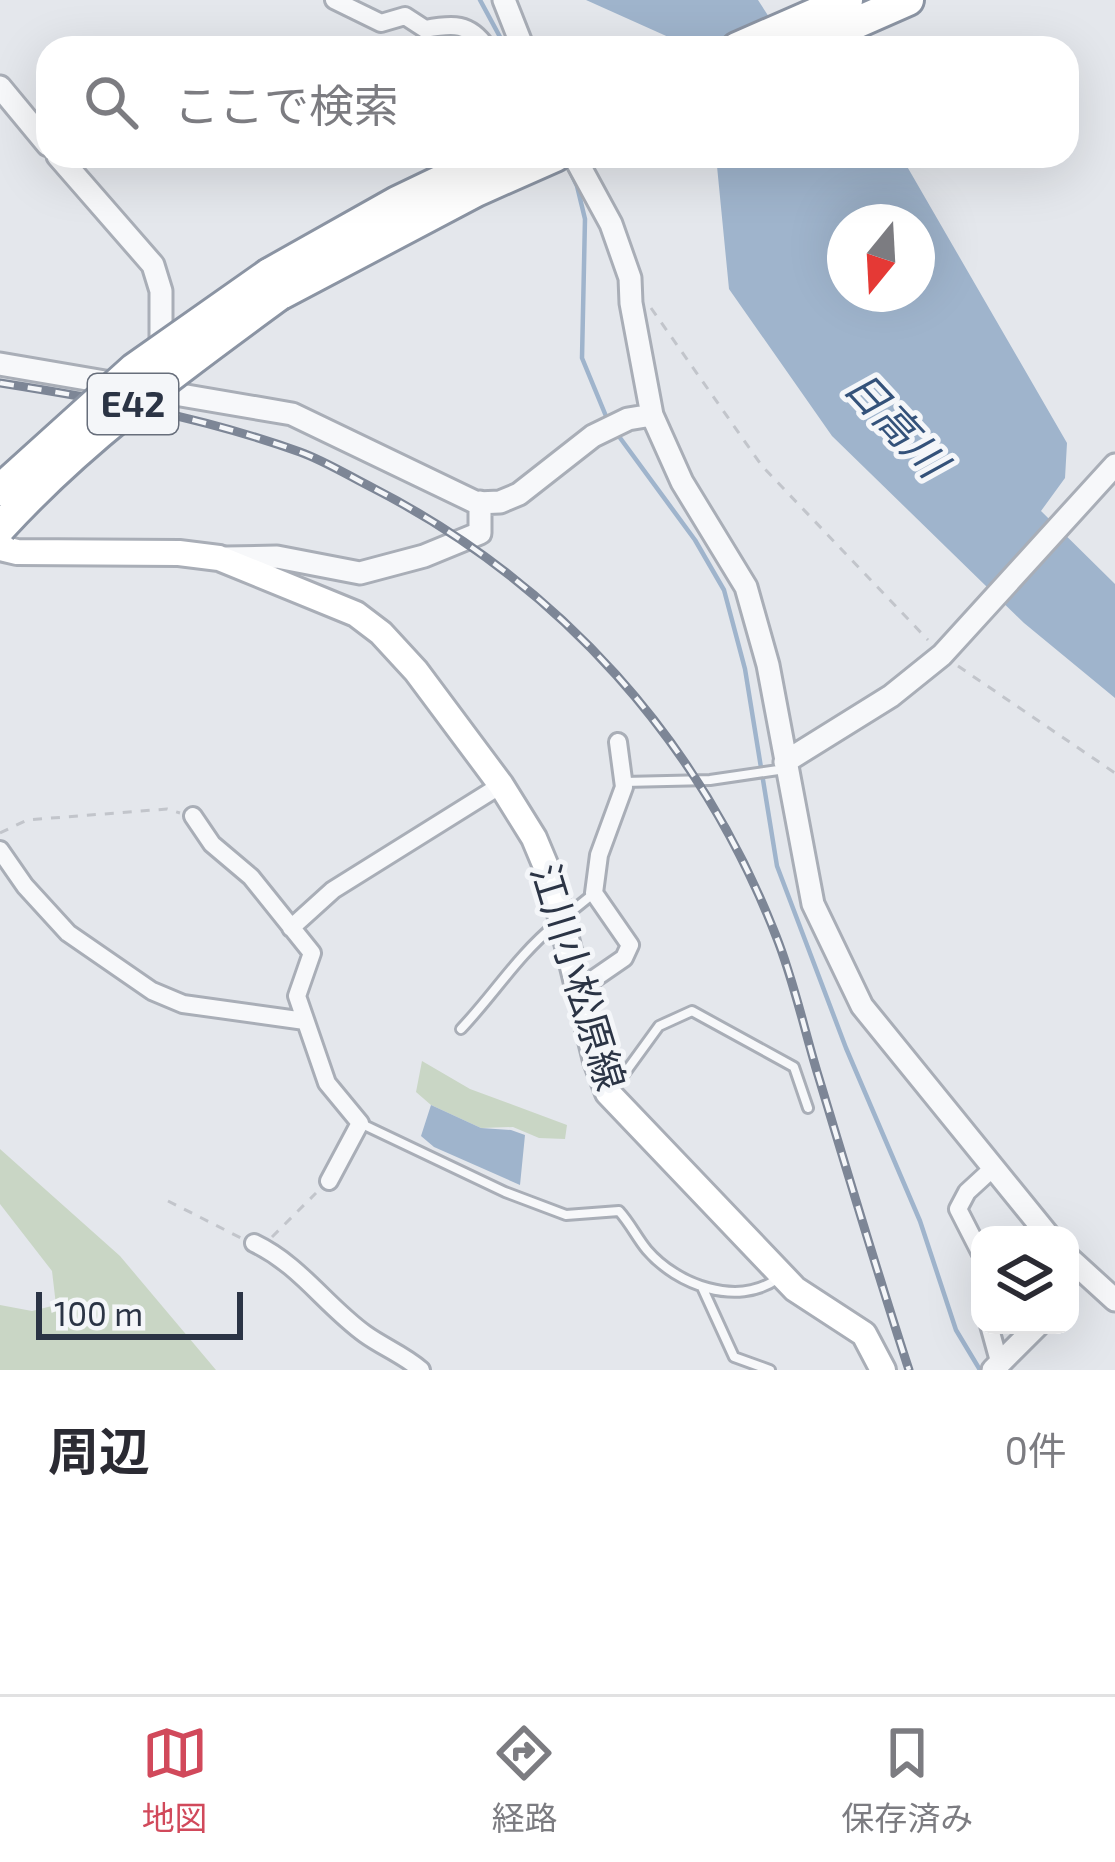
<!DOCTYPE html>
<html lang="ja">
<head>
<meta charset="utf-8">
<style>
  body { margin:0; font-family:"Exo 2","Noto Sans JP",sans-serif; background:#f2f2f3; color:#2b2b33 }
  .controls { position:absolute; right:36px; bottom:36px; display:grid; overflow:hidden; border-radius:24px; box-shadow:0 12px 48px #0002 }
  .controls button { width:108px; height:108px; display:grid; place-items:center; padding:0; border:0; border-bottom:3px solid #e1e1e2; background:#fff; color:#2b2b33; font:60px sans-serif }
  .compass { position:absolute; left:827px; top:204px; width:108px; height:108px; border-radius:50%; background:#fff; box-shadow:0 12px 48px #0002; rotate:198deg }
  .scale { position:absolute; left:36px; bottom:30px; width:207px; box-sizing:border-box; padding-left:12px; border:6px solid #2b3445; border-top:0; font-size:33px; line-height:42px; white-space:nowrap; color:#2b3445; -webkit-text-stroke:9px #f4f6f9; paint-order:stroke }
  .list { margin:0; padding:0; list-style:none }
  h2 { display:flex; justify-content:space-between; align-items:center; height:156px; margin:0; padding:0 48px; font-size:51px }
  h2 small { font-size:39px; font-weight:400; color:#7c7c81 }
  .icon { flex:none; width:66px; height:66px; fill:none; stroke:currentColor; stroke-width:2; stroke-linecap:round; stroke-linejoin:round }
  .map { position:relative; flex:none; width:1115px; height:1370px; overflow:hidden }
  .search { position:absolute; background:#fff; box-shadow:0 12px 48px #0002; left:36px; right:36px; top:36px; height:132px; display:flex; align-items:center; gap:30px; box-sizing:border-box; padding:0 42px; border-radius:36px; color:#7c7c81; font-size:45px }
  .sheet { height:324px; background:#fff }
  nav { display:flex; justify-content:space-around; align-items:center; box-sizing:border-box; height:168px; border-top:3px solid #e1e1e2; background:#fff; font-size:33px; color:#7c7c81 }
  nav a { display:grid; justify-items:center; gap:6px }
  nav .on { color:#d1495b }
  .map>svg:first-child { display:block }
  .green { fill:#c9d6c5 }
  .water { fill:#9fb4cc; fill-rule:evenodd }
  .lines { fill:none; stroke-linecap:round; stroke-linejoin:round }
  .stream { stroke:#9fb4cc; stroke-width:4.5 }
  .service-casing { stroke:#a9aeb7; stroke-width:14 }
  .minor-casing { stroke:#a9aeb7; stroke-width:22 }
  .tertiary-casing { stroke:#a9aeb7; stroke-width:27 }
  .secondary-casing { stroke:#a9aeb7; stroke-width:30 }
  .motorway-casing { stroke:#8b94a3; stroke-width:36 }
  .path { stroke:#c2c5cb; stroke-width:3; stroke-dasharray:9 9; stroke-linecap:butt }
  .service { stroke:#f7f8fa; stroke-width:8 }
  .minor { stroke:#f7f8fa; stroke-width:16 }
  .tertiary { stroke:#f7f8fa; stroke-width:21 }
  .secondary { stroke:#fff; stroke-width:24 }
  .motorway { stroke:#fff; stroke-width:30 }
  .rail-casing { stroke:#7d8696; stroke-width:9 }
  .rail { stroke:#f4f6f9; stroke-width:4.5; stroke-dasharray:14; stroke-linecap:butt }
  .motorway-bridge-casing { stroke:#8b94a3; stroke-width:36; stroke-linecap:butt }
  .motorway-bridge { stroke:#fff; stroke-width:30 }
  .labels { text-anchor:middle; stroke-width:10; stroke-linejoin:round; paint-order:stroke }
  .shield { fill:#f4f6f9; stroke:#676e7b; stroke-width:3 }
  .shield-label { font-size:36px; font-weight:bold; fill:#2b3445 }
  .street-label { font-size:39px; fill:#2b3445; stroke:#f4f6f9 }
  .water-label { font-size:42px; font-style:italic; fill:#34527a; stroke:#f4f6f9 }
</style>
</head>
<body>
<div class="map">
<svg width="1115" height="1370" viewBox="0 0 1115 1370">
  <rect width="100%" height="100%" fill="#e4e7ec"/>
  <path class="green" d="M422,1061L470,1089L567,1125L565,1139L539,1138L513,1127L481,1128L431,1105L416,1092Z
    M0,1149L120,1256L216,1370H0V1305L32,1311L56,1305L52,1271L0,1204Z"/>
  <path class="water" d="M586,0H758L789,48H693Z
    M716,156H901L1067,443L1065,478L1041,511L1115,584V698L1024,623L832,436L729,289ZM845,222H917V294H845Z
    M431,1105L481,1128L511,1130L525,1135L520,1185L434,1147L421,1136Z"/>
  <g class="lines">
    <path class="stream" d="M480,0L506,48
      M567,165L577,186L585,219L582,358L608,421
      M615,431L695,540L724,590L745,669L777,866L846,1048L920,1221L956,1330L980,1370"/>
    <g class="service-casing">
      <path id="service" d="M624,782L710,780L785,769
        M567,915L593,894
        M461,1029C495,993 517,956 556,924
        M614,1088L659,1026L692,1011L794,1067L808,1108
        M362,1124L505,1192L566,1215L619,1211C630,1223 637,1238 647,1250C677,1285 737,1307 777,1279
        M702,1287L734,1357L770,1370"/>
    </g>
    <g class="minor-casing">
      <path id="minor" d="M334,0L381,23L405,16L425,29C452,24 470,22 487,48
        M193,816L212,844L251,877L312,953L297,996L327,1083L360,1123L329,1181
        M0,850L25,886L68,933L152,991L183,1004L305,1021
        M291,928L333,890L501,785
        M579,989L624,958L630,945L594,893L599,855L624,787L618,742
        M254,1243C300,1265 325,1305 365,1334C383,1347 404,1355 421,1370
        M980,1252L958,1209L967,1192L992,1169
        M989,1325L1000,1365"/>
    </g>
    <g class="tertiary-casing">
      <path id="tertiary" d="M504,0L523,48
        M0,87L48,145
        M58,156L153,265L161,291V355
        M574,156L611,224L630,278L631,303L652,415L682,482L746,587L768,665L813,904L862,1006L1048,1235
        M0,364L292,414L477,503L500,502L519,494L593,436L628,419L652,415
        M226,558L277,557L360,573L424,556L480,533V502
        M785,762L891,696L942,655L1115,465
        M1070,1259L1115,1300
        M993,1370L1038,1325"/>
    </g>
    <g class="secondary-casing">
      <path id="secondary" d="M0,548L17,552L179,553L219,558L356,614L381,633L416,671L501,785L534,838L552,881L596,1061L608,1093L795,1289L864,1334L883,1370"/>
    </g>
    <g class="motorway-casing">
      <path id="motorway" d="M737,48L847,0
        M799,48L908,0
        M269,274L397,202L493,156
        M279,295L476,191L555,156"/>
    </g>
    <path class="path" d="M651,308L762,466L928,640
      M958,666L1115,773
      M0,833L27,820L167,809L180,813
      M168,1201L241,1238
      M272,1237L316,1193"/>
    <use href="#service" class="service"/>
    <use href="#minor" class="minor"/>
    <use href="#tertiary" class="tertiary"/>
    <use href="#secondary" class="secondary"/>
    <use href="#motorway" class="motorway"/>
    <g class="rail-casing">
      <path id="rail" d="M0,383C102,399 203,417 300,452C325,461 349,476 373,488C560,584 700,741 776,936C794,981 804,1029 818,1075C848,1174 877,1272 909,1370"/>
    </g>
    <use href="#rail" class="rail"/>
    <g class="motorway-bridge-casing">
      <path id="motorway-bridge" d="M0,490L134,369L269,274
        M0,528C82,438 181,367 279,295"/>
    </g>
    <use href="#motorway-bridge" class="motorway-bridge"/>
  </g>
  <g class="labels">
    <rect class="shield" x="88" y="374" width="90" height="60" rx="9"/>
    <g class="shield-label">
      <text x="133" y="417">E42</text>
    </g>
    <g class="street-label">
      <text transform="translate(578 977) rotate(73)" y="14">江川小松原線</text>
    </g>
    <g class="water-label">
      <text transform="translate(896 424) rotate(47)" y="15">日高川</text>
    </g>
  </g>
</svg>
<div class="controls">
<button><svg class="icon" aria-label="layers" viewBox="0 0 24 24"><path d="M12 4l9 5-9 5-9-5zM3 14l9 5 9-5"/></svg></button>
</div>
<svg class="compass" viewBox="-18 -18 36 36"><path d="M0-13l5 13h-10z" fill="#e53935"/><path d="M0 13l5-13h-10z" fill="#7c7c81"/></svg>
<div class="scale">100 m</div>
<div class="search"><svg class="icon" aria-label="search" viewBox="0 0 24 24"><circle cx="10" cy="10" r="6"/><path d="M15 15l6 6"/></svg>ここで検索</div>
</div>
<section class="sheet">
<h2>周辺<small>0件</small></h2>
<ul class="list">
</ul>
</section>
<nav>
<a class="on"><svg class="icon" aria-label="map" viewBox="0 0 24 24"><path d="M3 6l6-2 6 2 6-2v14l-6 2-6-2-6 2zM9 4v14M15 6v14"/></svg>地図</a>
<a><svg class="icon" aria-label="directions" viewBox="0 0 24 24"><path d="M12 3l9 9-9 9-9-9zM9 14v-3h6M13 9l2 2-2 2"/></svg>経路</a>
<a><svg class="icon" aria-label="saved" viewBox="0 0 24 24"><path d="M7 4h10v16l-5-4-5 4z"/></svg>保存済み</a>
</nav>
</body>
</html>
